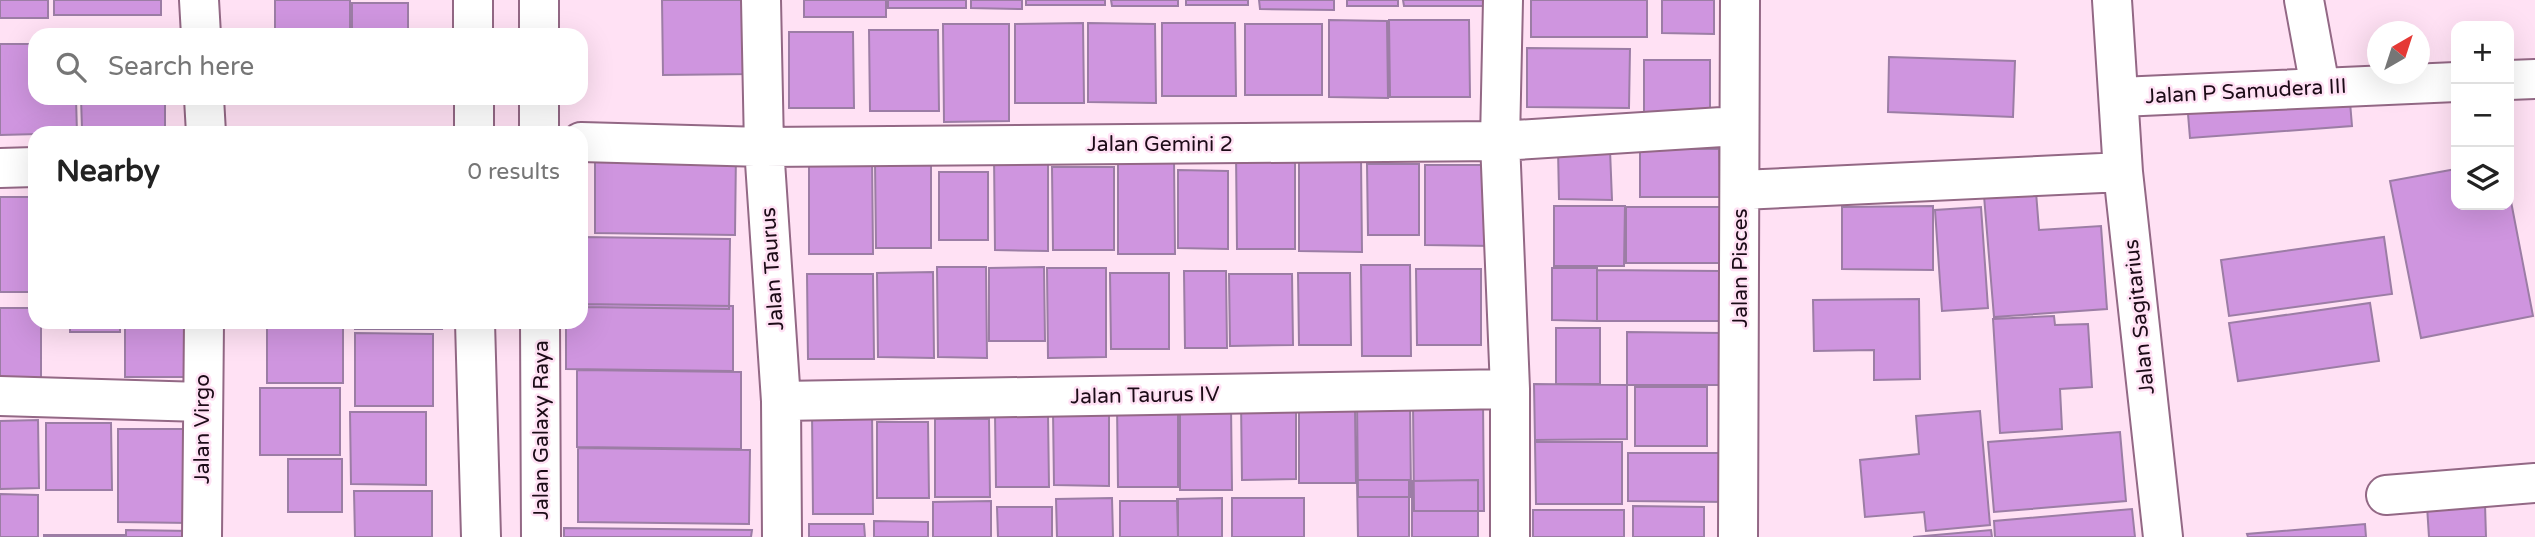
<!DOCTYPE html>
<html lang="en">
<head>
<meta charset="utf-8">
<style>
  body { margin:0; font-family:"Varela Round",sans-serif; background:#f2f2f2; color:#222 }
  .controls { position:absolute; right:21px; top:21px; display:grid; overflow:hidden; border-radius:14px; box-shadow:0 7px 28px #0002 }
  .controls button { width:63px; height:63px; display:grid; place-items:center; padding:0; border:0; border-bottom:2px solid #e0e0e0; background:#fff; color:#222; font:35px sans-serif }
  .compass { position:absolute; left:2367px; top:21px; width:63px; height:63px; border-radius:50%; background:#fff; box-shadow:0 7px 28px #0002; rotate:39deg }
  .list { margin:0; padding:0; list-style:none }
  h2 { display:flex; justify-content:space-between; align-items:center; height:91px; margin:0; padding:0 28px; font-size:30px }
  h2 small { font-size:23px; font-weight:400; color:#767676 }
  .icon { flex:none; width:38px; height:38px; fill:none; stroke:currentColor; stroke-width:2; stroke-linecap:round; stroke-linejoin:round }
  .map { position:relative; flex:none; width:2535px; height:537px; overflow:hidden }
  .search { position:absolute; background:#fff; box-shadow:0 7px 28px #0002; left:28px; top:28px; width:560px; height:77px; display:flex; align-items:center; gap:18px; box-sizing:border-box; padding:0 24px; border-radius:21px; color:#767676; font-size:26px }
  .panel { position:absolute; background:#fff; box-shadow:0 7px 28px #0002; left:28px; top:126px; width:560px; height:203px; border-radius:21px }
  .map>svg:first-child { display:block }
  .building { fill:#cf95df; stroke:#9c7da5; stroke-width:2 }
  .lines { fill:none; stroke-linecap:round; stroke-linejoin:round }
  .minor-casing { stroke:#936885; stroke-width:42 }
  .minor { stroke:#fff; stroke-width:38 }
  .labels { text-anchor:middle; stroke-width:5; stroke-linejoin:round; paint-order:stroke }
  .street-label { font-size:21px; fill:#1c0b17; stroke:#ffe1f4 }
</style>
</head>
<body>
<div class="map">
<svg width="2535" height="537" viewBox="0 0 2535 537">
  <rect width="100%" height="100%" fill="#ffe1f4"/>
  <path class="building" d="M0,0H48V18H0Z
    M54,0H161V15H54Z
    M275,0H350V35H275Z
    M662,0H751L752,74L663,75Z
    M804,0H886V17H804Z
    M888,0H966V8H888Z
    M971,0H1022V9L971,8Z
    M1026,0H1105V5H1026Z
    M1111,0H1178V6H1112Z
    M1186,0H1248V5H1186Z
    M1259,0H1334V10L1260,9Z
    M1347,0H1398V6H1347Z
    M1403,0H1487V6H1404Z
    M1531,0H1647V37H1531Z
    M1662,0H1714V34L1662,33Z
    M352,3H408V35H352Z
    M1329,20L1387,21L1388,98L1329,97Z
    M1389,20H1469L1470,97H1390Z
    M1083,23L1084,103H1015V24Z
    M1088,23L1155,24L1156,103L1088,102Z
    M1162,23H1235L1236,96H1162Z
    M943,24H1009V121L944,122Z
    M1245,24H1322V95H1245Z
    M869,30H938L939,111H870Z
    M789,32H853L854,108H789Z
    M0,44H35V98H76L77,133L0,135Z
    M1527,48L1630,49L1629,108L1527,107Z
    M1889,57L2015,61L2013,117L1888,112Z
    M1644,60H1710V118H1644Z
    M2349,90L2352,126L2190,138L2187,102Z
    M81,98H165V129H82Z
    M595,149L736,151L735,235L595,233Z
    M1558,149L1610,150L1612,200L1559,199Z
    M1640,149H1719L1720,197H1640Z
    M1236,153L1295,154V249H1237Z
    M809,155H872L873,254H809Z
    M994,155H1048V251L995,250Z
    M1361,158L1362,252L1299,251V159Z
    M1118,160H1174L1175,254H1118Z
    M875,161H931V248H876Z
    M1367,164H1419V235H1368Z
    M1425,165H1492L1493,246L1425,245Z
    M1052,167H1114V250H1053Z
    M2456,169V205H2509V191L2533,316L2421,338L2390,181Z
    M1178,170L1228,171V249L1178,248Z
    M939,172H988V240H939Z
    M2036,192L2039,230L2101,226L2107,309L1994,317L1984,196Z
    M0,197H35V292H0Z
    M1554,206H1625L1624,266H1554Z
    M1933,206V270L1842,269V207Z
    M1626,207H1722V263H1626Z
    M1981,207L1988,308L1942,311L1935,210Z
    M581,237L730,239L729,309L581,307Z
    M2384,237L2392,294L2229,316L2221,260Z
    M1361,265H1410L1411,356H1362Z
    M937,267H986L987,358L938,357Z
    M1044,267L1045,341H989V268Z
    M1047,268H1106V357L1048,358Z
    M1552,268H1597V321L1552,320Z
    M1416,269H1481V345H1417Z
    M1597,270L1719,271V321H1597Z
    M1184,271H1226L1227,348H1185Z
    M933,272L934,358L878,357L877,273Z
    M1110,273H1169V349H1111Z
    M1298,273H1350L1351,345H1299Z
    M807,274H873L874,359H808Z
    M1229,274H1292L1293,345L1230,346Z
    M1919,299L1920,379L1874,380V350L1814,351L1813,300Z
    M2370,303L2379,361L2238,381L2229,323Z
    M581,304L733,306V371L566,369V322H581Z
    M0,308H35V322H41V390H0Z
    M2054,316L2055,325L2088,324L2092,387L2060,389L2062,429L2000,433L1993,319Z
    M70,322H120V332H70Z
    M125,322H197V377H125Z
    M267,322H343V383H267Z
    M355,322H442V329H355Z
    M1556,328H1600V384H1556Z
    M1627,332L1722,333V385H1627Z
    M355,333L433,334V406H355Z
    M577,370L741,372V449L577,447Z
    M1534,384L1627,385V439L1535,440Z
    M1635,387H1707V446H1635Z
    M260,388H340V455H260Z
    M1357,399H1410L1411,497H1358Z
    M1241,401H1296V479L1242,480Z
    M1483,402L1484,511H1414L1413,403Z
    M1180,404L1231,405L1232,490H1180Z
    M1117,405L1178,406V487H1118Z
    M1299,410H1355L1356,483H1299Z
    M812,411H872L873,514H813Z
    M1053,411H1109V486L1054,485Z
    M1980,411L1990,525L1926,531L1924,512L1865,517L1860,460L1919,454L1916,416Z
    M350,412H426V485L351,484Z
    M995,414H1048L1049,487H996Z
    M935,419H989L990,497H935Z
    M38,420L39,488L0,489V421Z
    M877,422H928L929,498H877Z
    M46,423H111L112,490H46Z
    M118,429H190V523L118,522Z
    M2120,432L2126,501L1994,512L1988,442Z
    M1535,442H1622V504H1536Z
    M578,448L750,450L749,524L578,522Z
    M1628,453H1728V502L1628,501Z
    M288,459H342V512H288Z
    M1357,480H1409V537H1358Z
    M1478,480V537H1412V481Z
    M354,491H432V537H355Z
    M0,494L38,495V537H0Z
    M1112,498L1113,537H1057L1056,499Z
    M1222,498V537H1178L1177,499Z
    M1232,498H1304V537H1232Z
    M991,501V537H933V502Z
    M1120,501H1178V537H1120Z
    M2485,504L2486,537H2429L2427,506Z
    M1633,506L1704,507V537H1633Z
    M997,507H1052V537H998Z
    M2132,509L2135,537H1995L1994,521Z
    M1533,510H1624V537H1533Z
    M874,521L928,522V537H874Z
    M809,524H864L865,537H809Z
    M2365,524L2366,537H2248L2247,534Z
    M564,528L752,530L751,537H564Z
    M126,530L192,531V537H126Z
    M1991,530L1992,537H1913Z
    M44,535H125V537H44Z"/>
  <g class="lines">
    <g class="minor-casing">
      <path id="minor" d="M199,0L201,35
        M473,0V35
        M539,0V35
        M761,0L764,147L781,401L782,537
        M1503,0L1500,141L1510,389V537
        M2112,0L2123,172L2163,537
        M2304,0L2320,87
        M2509,80L2535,79
        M2120,97L2456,82
        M204,98L206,133
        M474,98V133
        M539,98V133
        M581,142L764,147L1500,141L1738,126
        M0,168L35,167
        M1741,190L2123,172
        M475,322L481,537
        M540,322L541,537
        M0,396L202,402
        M781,401L1510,389
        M2386,495L2535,483
        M202,537L204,322
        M1738,537L1740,0"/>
    </g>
    <use href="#minor" class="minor"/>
  </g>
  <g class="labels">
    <g class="street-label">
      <text transform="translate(2246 91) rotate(-3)" y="7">Jalan P Samudera III</text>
      <text x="1160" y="151">Jalan Gemini 2</text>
      <text transform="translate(1740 268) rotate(-90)" y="7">Jalan Pisces</text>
      <text transform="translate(772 269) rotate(-94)" y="7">Jalan Taurus</text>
      <text transform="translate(2139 317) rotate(-96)" y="7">Jalan Sagitarius</text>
      <text transform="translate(1145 395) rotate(-1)" y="7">Jalan Taurus IV</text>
      <text transform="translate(202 429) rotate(-90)" y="7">Jalan Virgo</text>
      <text transform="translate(541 430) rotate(-90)" y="7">Jalan Galaxy Raya</text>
    </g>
  </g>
</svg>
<div class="controls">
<button>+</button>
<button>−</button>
<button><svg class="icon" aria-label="layers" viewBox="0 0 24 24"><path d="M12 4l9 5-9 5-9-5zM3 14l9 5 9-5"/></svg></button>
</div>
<svg class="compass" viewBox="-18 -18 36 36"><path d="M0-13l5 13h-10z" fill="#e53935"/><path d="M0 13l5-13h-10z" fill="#767676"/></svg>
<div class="search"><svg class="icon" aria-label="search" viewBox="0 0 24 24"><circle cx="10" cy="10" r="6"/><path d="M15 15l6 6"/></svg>Search here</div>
<section class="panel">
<h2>Nearby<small>0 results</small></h2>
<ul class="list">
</ul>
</section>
</div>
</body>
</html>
